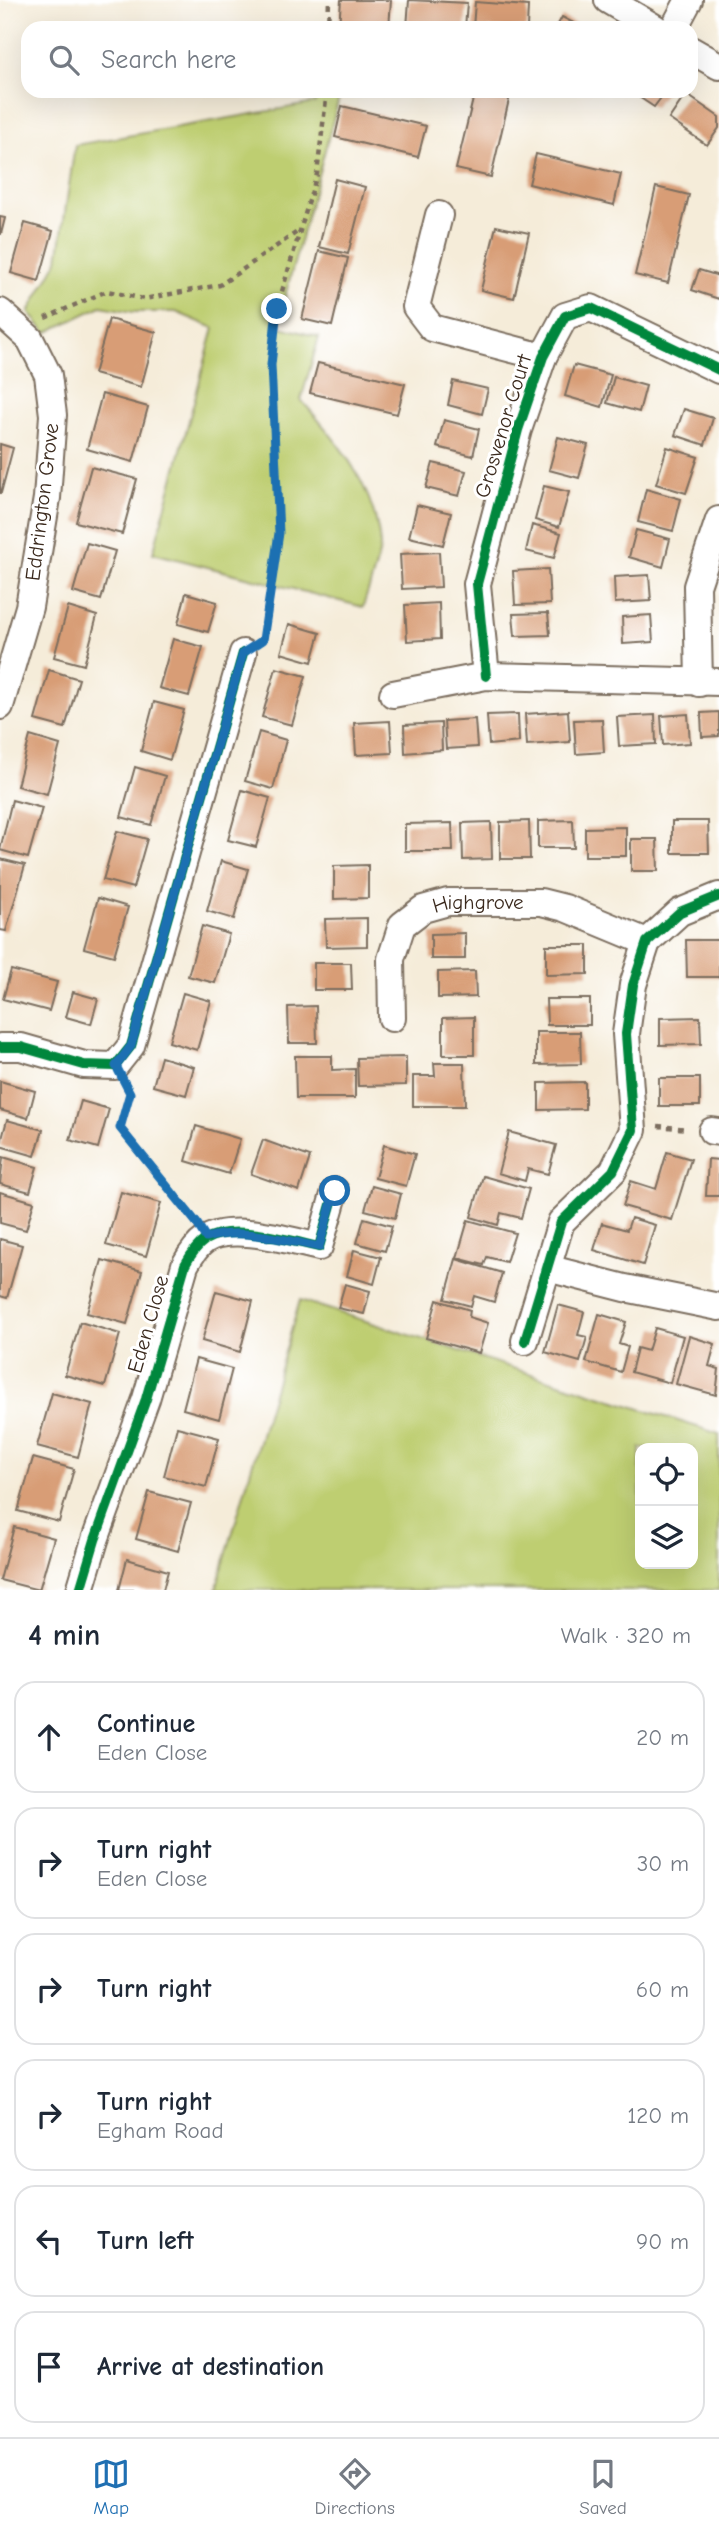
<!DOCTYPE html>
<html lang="en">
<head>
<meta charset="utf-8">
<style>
  body { margin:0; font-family:"Comic Neue",sans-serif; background:#f6f6f7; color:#1f2937 }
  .controls { position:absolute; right:21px; bottom:21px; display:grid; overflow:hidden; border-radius:14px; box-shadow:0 7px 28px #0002 }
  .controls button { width:63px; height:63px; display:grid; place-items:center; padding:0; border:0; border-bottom:2px solid #e0e1e3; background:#fff; color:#1f2937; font:35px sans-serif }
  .stop { position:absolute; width:21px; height:21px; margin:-16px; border:5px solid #1f6fb2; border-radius:50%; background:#fff }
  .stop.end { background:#1f6fb2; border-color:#fff; box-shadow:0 2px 7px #0008 }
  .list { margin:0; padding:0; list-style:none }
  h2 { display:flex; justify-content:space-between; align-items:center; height:91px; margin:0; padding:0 28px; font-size:30px }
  h2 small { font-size:23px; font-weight:400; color:#747a83 }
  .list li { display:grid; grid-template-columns:46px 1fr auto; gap:21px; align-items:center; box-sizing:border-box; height:112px; margin:0 14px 14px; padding:0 14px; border:2px solid #e0e1e3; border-radius:21px }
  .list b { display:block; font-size:26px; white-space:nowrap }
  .list p { margin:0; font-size:23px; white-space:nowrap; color:#747a83 }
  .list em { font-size:23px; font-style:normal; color:#747a83 }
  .icon { flex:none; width:38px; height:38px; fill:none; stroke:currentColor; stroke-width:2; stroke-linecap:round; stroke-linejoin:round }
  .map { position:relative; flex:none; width:719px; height:1590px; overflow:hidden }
  .search { position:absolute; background:#fff; box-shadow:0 7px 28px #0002; left:21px; right:21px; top:21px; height:77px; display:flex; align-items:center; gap:18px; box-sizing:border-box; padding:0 24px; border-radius:21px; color:#747a83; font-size:26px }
  .sheet { height:847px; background:#fff }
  nav { display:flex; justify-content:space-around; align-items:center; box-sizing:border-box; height:98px; border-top:2px solid #e0e1e3; background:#fff; font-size:19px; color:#747a83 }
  nav a { display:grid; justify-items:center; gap:4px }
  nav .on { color:#1f6fb2 }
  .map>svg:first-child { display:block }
  .green { fill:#bece71; stroke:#7c7c48; stroke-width:2; fill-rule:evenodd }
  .building { fill:#d89d76 }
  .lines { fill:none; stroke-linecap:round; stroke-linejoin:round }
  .minor-casing { stroke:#7c6e5f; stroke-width:30 }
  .path { stroke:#7c6e5f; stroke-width:4.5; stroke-dasharray:5 5; stroke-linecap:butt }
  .minor { stroke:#fff; stroke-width:26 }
  .cycleway-casing { stroke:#fff; stroke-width:15 }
  .cycleway { stroke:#00873e; stroke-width:10 }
  .route { stroke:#1f6fb2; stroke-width:9 }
  .labels { text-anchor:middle; stroke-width:6; stroke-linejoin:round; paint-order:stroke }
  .street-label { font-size:21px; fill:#3b2a1e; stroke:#fff }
</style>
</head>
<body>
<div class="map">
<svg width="719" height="1590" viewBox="0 0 719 1590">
  <rect width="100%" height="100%" fill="#fff"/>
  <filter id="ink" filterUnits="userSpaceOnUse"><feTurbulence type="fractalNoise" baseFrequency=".0143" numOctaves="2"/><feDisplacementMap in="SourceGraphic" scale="14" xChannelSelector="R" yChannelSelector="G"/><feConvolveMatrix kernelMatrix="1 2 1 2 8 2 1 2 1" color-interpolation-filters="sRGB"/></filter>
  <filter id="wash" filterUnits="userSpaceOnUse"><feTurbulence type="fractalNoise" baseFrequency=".00686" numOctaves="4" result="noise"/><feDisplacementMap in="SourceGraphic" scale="28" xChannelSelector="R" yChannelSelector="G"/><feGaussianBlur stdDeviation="1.57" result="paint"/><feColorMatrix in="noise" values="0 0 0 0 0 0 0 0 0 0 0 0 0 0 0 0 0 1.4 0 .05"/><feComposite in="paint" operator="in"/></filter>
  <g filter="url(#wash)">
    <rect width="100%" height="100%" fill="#f5ecd9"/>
    <path class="green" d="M316,91H341L277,326L319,337L301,400C338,441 375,487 380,544C381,557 367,592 363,607L153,553L214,328L176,312H134L101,306L46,333L29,312L58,260L75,145L315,103Z
      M300,1300L719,1434V1590H216ZM640,1448H693V1564H640Z"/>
    <g id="blocks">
      <path class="building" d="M341,0H391L389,28L339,27Z
        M409,0L467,3L465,28H407Z
        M475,2L528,6L527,28H473Z
        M562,17L583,28H556Z
        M475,91H511L491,177L456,169Z
        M630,91H666L654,107Z
        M686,94L719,117V128L707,145L669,119Z
        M342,106L426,126L418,157L335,137Z
        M536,154L621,174L614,205L529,184Z
        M335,179L365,187L348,254L319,247Z
        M656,187L689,195L668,283L635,275Z
        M0,217L5,218L1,234H0Z
        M25,223L53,231L39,281L11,273Z
        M496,226L529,233L514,298L481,290Z
        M319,251L348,258L332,326L302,319Z
        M699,270L719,276V299L692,290Z
        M109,319L156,332L141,387L94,374Z
        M318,363L405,384L397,414L310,393Z
        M574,365L611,375L602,407L565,396Z
        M614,377L646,386L639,412L607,403Z
        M453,381L488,389L482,414L448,405Z
        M102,394L148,407L133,462L87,449Z
        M684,409L713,418L705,445L675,435Z
        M444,420L479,429L473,456L437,447Z
        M558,437L588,445L579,478L549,470Z
        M0,444L13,448L1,493H0Z
        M667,447L698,457L686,493L656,484Z
        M433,463L466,471L459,496L426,488Z
        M91,467L137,479L122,534L76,522Z
        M544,486L569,492L559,527L535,520Z
        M646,489L681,499L673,531L638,522Z
        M417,505L451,513L443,545L409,537Z
        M532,525L561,533L554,558L526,551Z
        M636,530L670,539L663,567L629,557Z
        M87,543L115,551L101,600L73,592Z
        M439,552L441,587L402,589L400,554Z
        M548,569L550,604L515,605L513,571Z
        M649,575L651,601L615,603L614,577Z
        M186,593L217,602L208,632L178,624Z
        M439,603L440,639L407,641L405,605Z
        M68,607L97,616L84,665L54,657Z
        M548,613L550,635L515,636L513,614Z
        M651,615L653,642L623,644L622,617Z
        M289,624L320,633L312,662L281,653Z
        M173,639L203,647L189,696L159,688Z
        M276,668L306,676L292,725L262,717Z
        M49,670L79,679L65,728L35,720Z
        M154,702L184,710L170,760L141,751Z
        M568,711L570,742L527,745L525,714Z
        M719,712V736L702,737L701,713Z
        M518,714L519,742L489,745L487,715Z
        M688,714L690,743L663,745L661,716Z
        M655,715L656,744L619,746L617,717Z
        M475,719L477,747L446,749L444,721Z
        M602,719L604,752L576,754L574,720Z
        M390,721L392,753L356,755L354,723Z
        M441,723L442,750L405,753L404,725Z
        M259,732L286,740L273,789L245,781Z
        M30,736L60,745L47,794L17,786Z
        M135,767L165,776L151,825L121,817Z
        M242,790L270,798L256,847L228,840Z
        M12,800L42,808L28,858L0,850Z
        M573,820L574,848H538V821Z
        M529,821L530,859H500V822Z
        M672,821H708L709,853H672Z
        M491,822L492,859L463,860L462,823Z
        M452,823L453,851H405V824Z
        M626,827V856H585V828Z
        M117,831L147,839L133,888L103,880Z
        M631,839H657L658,871H631Z
        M0,859L25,865L6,931L0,930Z
        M221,861L248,869L234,919L207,911Z
        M368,865V898L334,899V866Z
        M98,898L128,907L114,956L84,948Z
        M367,918V946L326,947L325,919Z
        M202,926L229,934L215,983L188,976Z
        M465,933V959H431V934Z
        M686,940H719V977H687Z
        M546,945H588V974L546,975Z
        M314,963H351L352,990H314Z
        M11,970L57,982L49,1011L3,999Z
        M475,971L476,997L438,998V972Z
        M73,992L98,999L91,1024L66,1017Z
        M183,993L211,1001L197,1050L169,1042Z
        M546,999H590V1025H547Z
        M316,1006L317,1043H289L288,1007Z
        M474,1017V1055H443V1018Z
        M700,1017L701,1044L660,1045V1018Z
        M536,1032H580L581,1064L536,1065Z
        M295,1056H332V1070L355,1069V1098H296Z
        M161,1057L194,1067L186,1095L153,1086Z
        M406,1057V1085L358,1086L357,1058Z
        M434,1063H464L465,1106H413V1076H435Z
        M659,1078H700V1106H659Z
        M0,1081L35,1091L28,1118L0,1110Z
        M585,1082V1109L539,1110V1083Z
        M81,1101L109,1109L98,1148L70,1140Z
        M7,1120L43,1130L35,1156L0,1146Z
        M196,1126L240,1139L229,1174L186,1161Z
        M509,1132L556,1145L548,1174L528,1169L525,1181L498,1173Z
        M263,1140L310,1157L299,1191L251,1174Z
        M384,1145L415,1154L406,1186L375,1178Z
        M667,1152L691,1159L672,1220L623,1206L631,1181L656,1189Z
        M3,1157L37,1167L30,1192L0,1184Z
        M708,1159L719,1160V1196H706Z
        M483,1176L529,1189L521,1218L501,1213L498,1225L471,1217Z
        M372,1186L401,1194L395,1218L365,1210Z
        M0,1192L34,1202L26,1230L0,1223Z
        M121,1192L161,1203L146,1256L106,1245Z
        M364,1218L392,1226L385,1251L357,1243Z
        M631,1218L655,1225L643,1265L594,1250L602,1223L627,1230Z
        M468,1220L515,1233L506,1262L487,1257L484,1265L457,1258Z
        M0,1239L22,1245L7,1298L0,1296Z
        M354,1250L381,1257L374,1284L347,1276Z
        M456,1259L502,1273L494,1302L474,1296L471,1306L445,1299Z
        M102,1260L142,1271L127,1324L87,1313Z
        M345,1284L370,1291L364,1314L338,1308Z
        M216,1291L253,1301L240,1352L202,1341Z
        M437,1300L470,1310L469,1317L488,1323L479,1353L426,1338Z
        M558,1305L584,1312L578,1335L587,1337L580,1362L545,1352Z
        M599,1314L626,1322L619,1344L628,1347L621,1372L586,1362Z
        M80,1322L120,1334L105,1386L65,1375Z
        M655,1328L683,1336L670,1383L631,1372L637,1348L648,1351Z
        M689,1336L715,1344L709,1366L719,1369L716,1395L676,1384Z
        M196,1359L232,1369L219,1419L183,1409Z
        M52,1393L92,1404L78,1457L37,1446Z
        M177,1427L219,1438L206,1487L164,1476Z
        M33,1458L74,1469L59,1522L18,1511Z
        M149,1492L191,1503L178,1551L136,1539Z
        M14,1527L54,1538L39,1590L0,1580Z
        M127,1559L168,1571L163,1590H119Z"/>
    </g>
  </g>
  <g filter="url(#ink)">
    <use href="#blocks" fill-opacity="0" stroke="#7c6e5f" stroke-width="2"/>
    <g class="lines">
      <g class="minor-casing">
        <g id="minor">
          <path d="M608,0L655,28"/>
          <path d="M674,28L689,0"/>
          <path d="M691,50L719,66"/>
          <path d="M439,215L416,307L432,328L543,357"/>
          <path d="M0,312L30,339L48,375L53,415L47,498L29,607L0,706"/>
          <path d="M486,676L477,584L518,430L543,357L565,316L591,308L719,370"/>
          <path d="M699,683L697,586L719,520"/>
          <path d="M393,694L486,676L719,682"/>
          <path id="s1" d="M392,1018L391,959L402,925L423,909L448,902H541L565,908L647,942"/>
          <path d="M0,1047H21L84,1065L115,1066L131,1046L243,653"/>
          <path d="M712,1131L719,1132"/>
          <path d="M547,1268L625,1288L719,1307"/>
          <path d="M525,1341L561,1222L613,1171L633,1130L626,1034L633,985L647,942L680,912L719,896"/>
          <path d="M80,1590L95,1540L146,1399L185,1265C190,1256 196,1246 205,1240C231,1222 291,1241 319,1247L335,1191"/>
        </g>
      </g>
      <path class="path" d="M328,28L329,0
        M45,318L107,291L144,299L220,285L300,230
        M264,639L279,533L271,365L277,308L317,174L327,91
        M126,1085L130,1093L120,1128L194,1219
        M658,1126L687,1129"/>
      <use href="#minor" class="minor"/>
      <g class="cycleway-casing">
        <path id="cycleway" d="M486,676L477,584L518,430L543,357L565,316L591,308L719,370
          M0,1047H21L84,1065L115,1066L131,1046L243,653
          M525,1341L561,1222L613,1171L633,1130L626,1034L633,985L647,942L680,912L719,896
          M80,1590L95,1540L146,1399L185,1265C190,1256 196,1246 205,1240C231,1222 291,1241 319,1247L335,1191"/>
      </g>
      <use href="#cycleway" class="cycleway"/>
    </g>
  </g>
  <g class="lines" filter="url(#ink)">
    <path class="route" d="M277,309L271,365L279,533L263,640L243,653L131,1046L116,1066L130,1093L120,1128L196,1222L206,1238C244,1227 282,1240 319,1247L335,1191"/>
  </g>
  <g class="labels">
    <g class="street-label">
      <text transform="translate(503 426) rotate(-73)" y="7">Grosvenor Court</text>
      <text transform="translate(42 502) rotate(-83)" y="7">Eddrington Grove</text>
      <text dy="7" stroke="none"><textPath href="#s1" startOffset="177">Highgrove</textPath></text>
      <text transform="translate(148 1324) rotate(-74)" y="7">Eden Close</text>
    </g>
  </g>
</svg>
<div class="controls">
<button><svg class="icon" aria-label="locate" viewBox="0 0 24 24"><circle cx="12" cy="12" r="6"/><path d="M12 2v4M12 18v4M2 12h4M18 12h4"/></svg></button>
<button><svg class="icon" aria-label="layers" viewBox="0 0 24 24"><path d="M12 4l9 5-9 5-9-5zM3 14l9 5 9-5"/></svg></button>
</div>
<div class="stop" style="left:335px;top:1191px"></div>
<div class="stop end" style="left:277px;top:309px"></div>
<div class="search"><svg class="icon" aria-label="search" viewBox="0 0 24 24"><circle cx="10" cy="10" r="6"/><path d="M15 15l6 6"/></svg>Search here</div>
</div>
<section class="sheet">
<h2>4 min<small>Walk · 320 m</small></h2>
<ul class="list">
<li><svg class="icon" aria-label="ahead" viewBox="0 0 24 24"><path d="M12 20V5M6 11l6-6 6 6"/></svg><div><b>Continue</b><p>Eden Close</p></div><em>20 m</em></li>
<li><svg class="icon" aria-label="right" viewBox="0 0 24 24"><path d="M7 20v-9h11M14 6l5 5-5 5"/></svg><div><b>Turn right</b><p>Eden Close</p></div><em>30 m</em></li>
<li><svg class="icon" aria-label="right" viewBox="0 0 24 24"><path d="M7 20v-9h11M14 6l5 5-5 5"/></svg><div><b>Turn right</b></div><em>60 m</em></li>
<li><svg class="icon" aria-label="right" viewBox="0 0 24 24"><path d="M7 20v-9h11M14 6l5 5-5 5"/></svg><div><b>Turn right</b><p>Egham Road</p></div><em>120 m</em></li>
<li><svg class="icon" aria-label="left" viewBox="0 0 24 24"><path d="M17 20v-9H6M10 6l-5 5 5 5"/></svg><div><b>Turn left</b></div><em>90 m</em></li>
<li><svg class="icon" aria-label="arrive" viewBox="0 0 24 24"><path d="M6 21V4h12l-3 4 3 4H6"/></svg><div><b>Arrive at destination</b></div></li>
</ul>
</section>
<nav>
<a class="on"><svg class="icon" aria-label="map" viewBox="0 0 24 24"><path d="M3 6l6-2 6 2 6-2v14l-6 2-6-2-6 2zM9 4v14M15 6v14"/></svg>Map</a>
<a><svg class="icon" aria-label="directions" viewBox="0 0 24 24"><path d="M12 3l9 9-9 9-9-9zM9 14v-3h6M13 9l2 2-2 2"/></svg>Directions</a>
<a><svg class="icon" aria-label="saved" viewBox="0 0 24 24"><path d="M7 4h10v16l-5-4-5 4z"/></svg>Saved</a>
</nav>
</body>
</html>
